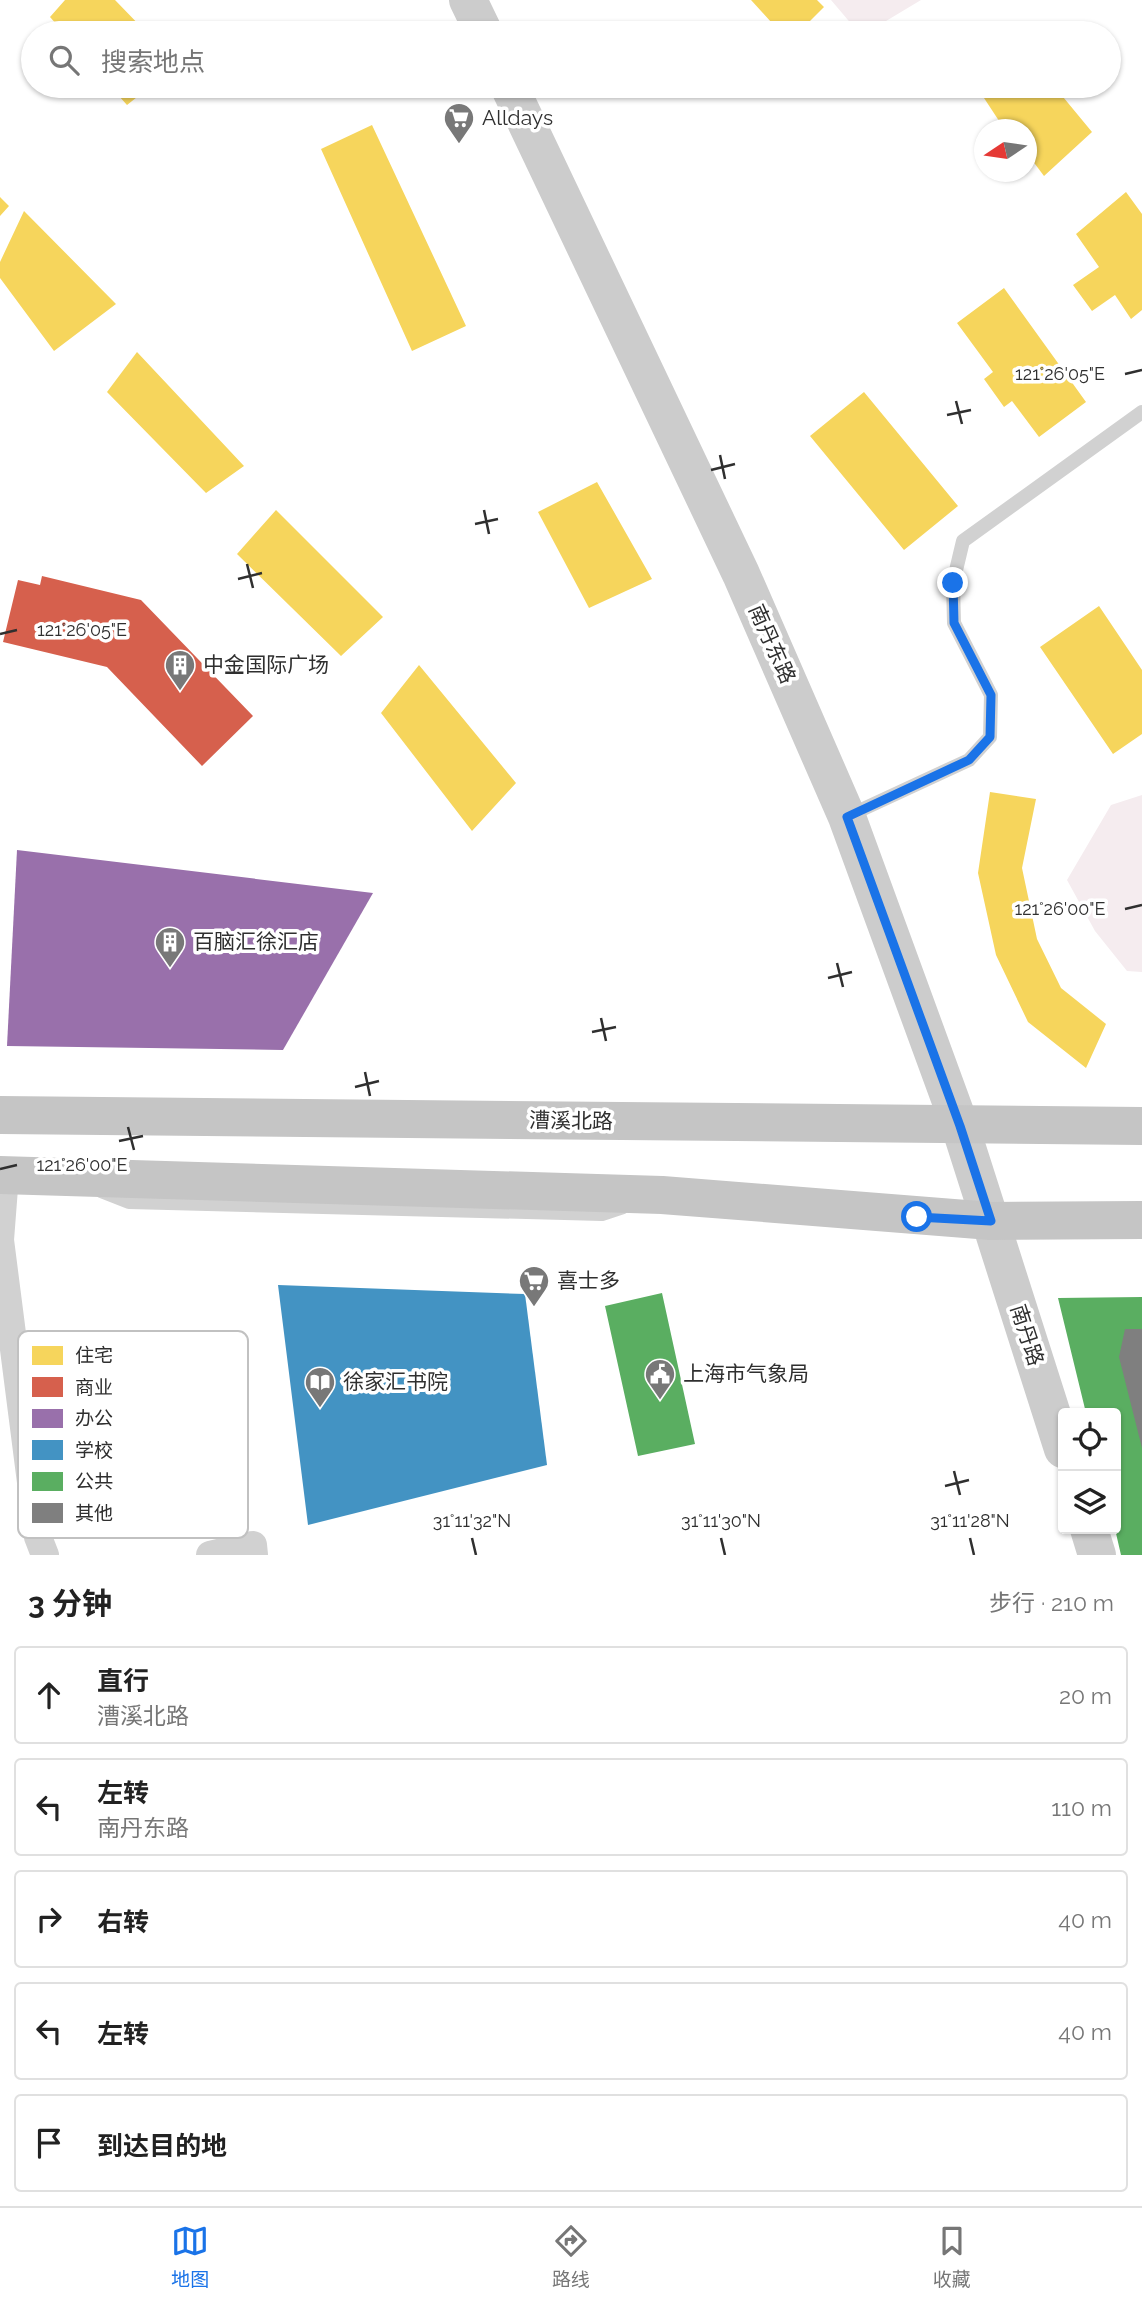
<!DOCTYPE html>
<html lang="zh">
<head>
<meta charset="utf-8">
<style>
  body { margin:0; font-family:Raleway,"Noto Sans SC",sans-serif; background:#f6f6f6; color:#222 }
  .controls { position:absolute; right:21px; bottom:21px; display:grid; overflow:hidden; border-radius:7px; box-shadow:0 2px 5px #0004 }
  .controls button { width:63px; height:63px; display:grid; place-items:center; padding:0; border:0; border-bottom:2px solid #e0e0e0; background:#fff; color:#222; font:35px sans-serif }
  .compass { position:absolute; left:974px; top:119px; width:63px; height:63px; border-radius:50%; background:#fff; box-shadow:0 2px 5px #0004; rotate:257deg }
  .stop { position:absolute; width:21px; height:21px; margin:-16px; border:5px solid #1a73e8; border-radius:50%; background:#fff }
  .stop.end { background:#1a73e8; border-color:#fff; box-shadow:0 2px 7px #0008 }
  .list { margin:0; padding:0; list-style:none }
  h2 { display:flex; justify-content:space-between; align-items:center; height:91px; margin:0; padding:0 28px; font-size:30px }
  h2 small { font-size:23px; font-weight:400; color:#767676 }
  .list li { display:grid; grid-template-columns:46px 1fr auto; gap:21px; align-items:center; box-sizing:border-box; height:98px; margin:0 14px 14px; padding:0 14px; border:2px solid #e0e0e0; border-radius:7px }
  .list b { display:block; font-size:26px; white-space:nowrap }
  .list p { margin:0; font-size:23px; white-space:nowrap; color:#767676 }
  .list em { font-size:23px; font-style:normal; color:#767676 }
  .icon { flex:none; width:38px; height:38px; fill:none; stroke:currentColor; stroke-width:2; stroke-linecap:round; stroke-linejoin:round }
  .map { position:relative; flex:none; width:1142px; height:1555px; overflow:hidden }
  .search { position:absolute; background:#fff; box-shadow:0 2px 5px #0004; left:21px; right:21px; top:21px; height:77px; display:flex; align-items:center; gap:18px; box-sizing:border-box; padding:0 24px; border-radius:38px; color:#767676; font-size:26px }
  .sheet { height:651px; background:#fff }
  nav { display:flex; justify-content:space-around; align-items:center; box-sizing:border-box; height:98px; border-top:2px solid #e0e0e0; background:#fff; font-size:19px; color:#767676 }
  nav a { display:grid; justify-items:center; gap:4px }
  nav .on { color:#1a73e8 }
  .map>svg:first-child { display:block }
  .green { fill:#f5ecef }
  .homes { fill:#f6d55c }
  .shops { fill:#d6604d }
  .offices { fill:#9970ab }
  .schools { fill:#4393c3 }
  .public { fill:#5aae61 }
  .building { fill:#7f7f7f }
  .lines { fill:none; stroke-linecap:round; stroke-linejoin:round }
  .service { stroke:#d1d1d1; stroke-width:14 }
  .minor { stroke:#d1d1d1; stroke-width:28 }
  .secondary { stroke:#ccc; stroke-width:38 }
  .primary { stroke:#c5c5c5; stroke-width:38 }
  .route { stroke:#1a73e8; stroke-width:9 }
  .ticks { fill:none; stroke:#2f2f2f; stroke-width:2.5 }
  .labels { text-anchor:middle; stroke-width:7; stroke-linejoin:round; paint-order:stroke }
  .poi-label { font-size:21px; fill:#2f2f2f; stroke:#fff; text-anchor:start }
  .street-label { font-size:21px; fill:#2f2f2f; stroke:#fff }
  .key { fill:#fff; stroke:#c1c1c1; stroke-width:2 }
  .key-label { font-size:19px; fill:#2f2f2f }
  .ticks-label { font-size:18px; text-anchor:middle; fill:#2f2f2f; stroke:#fff; stroke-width:7; stroke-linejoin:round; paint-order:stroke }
</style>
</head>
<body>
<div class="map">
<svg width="1142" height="1555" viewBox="0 0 1142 1555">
  <rect width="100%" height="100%" fill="#fff"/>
  <path class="green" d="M831,0H921L866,33H859Z
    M1142,795V972L1127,971L1095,931L1067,880L1111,805Z"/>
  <path class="homes" d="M65,0H115L147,33H64L50,17Z
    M751,0H817L824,7L798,33H781Z
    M110,86H151L127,105Z
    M999,86H1054L1092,132L1044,176L1026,152V130H1005L984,98Z
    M372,125L466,326L412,351L321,149Z
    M1126,192L1142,214V310L1131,319L1115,295L1092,311L1073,285L1099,267L1076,234Z
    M0,197L9,206L0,216Z
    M24,211L116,304L54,351L0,278V262Z
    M1004,288L1086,402L1039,437L1012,401L1004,407L984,379L993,372L957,323Z
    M137,352L244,466L206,493L107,392Z
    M864,392L958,506L904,550L810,436Z
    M597,482L652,579L589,608L538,512Z
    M276,510L383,617L341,656L237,554Z
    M1099,606L1142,670V734L1113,754L1040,647Z
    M419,665L516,783L472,831L381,713Z
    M990,792L1036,799L1022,868L1037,939L1061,988L1106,1024L1086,1068L1028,1022L996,955L978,873Z"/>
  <path class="shops" d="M42,576L141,600L253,716L202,766L107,667L3,642L18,580L40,585Z"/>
  <path class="offices" d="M17,850L373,893L283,1050L7,1046Z"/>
  <path class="schools" d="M278,1285L525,1294L547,1465L308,1525Z"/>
  <path class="public" d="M662,1293L695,1444L638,1456L605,1306Z
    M1142,1297V1555H1121L1115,1529L1116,1413H1086L1058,1298Z"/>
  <path class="building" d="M1125,1329H1142V1448L1119,1357Z"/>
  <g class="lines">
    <path class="service" d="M848,816L969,760L990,737L991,695L954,623L953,583L963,541L1142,412
      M101,1191L129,1202L602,1214L623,1207"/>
    <path class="minor" d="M5,1175L0,1240L38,1537L45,1555
      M210,1555L253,1545L254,1555"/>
    <path class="secondary" d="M468,0L484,33
      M509,86L741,574L847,817L960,1126L1063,1449
      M1089,1529L1097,1555"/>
    <path class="primary" d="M0,1115L1142,1126
      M0,1175L662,1195L991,1221L1142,1220"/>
  </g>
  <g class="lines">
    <path class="route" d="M917,1217L991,1221L960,1126L847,817L969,760L990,737L991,695L954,623L953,583"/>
  </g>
  <path class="ticks" d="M1125,374L1142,370M956,401L962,424M947,415L971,410M720,455L725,479M711,470L735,464M484,510L489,534M475,524L498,519M247,564L253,588M238,579L262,573M0,634L17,630M1125,909L1142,905M837,963L843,987M828,978L852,972M601,1018L606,1041M592,1032L616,1027M365,1072L370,1096M355,1087L379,1081M128,1127L134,1150M119,1141L143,1136M0,1169L17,1165M954,1471L960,1495M945,1486L969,1480M472,1538L476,1555M721,1538L725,1555M970,1538L974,1555"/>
  <defs>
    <g id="supermarket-pin" transform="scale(1.575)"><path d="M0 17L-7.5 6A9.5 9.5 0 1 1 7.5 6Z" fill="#787878" stroke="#fff"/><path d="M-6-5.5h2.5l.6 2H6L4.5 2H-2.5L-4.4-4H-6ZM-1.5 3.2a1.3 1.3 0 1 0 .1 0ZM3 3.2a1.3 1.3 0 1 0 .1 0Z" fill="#fff"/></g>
    <g id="building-pin" transform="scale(1.575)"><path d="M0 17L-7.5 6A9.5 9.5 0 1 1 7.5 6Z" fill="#787878" stroke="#fff"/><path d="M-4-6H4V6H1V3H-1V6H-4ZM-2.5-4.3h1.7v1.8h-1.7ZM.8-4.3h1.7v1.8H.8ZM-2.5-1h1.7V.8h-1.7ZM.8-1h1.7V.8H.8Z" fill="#fff"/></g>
    <g id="civic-pin" transform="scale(1.575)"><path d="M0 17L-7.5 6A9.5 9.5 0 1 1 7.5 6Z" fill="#787878" stroke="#fff"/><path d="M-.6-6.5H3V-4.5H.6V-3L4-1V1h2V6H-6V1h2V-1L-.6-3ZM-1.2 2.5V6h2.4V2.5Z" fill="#fff"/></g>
    <g id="library-pin" transform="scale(1.575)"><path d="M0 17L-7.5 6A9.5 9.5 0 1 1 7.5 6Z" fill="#787878" stroke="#fff"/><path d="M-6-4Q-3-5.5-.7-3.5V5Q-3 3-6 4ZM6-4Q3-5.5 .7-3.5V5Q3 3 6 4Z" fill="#fff"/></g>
  </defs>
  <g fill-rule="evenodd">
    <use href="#supermarket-pin" x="459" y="118"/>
    <use href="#building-pin" x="180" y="665"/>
    <use href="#building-pin" x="170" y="942"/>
    <use href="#supermarket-pin" x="534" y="1281"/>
    <use href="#civic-pin" x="660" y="1374"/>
    <use href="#library-pin" x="320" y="1382"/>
  </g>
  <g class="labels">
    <g class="poi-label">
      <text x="482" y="125">Alldays</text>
      <text x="203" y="672">中金国际广场</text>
      <text x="193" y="949">百脑汇徐汇店</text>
      <text x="557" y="1288">喜士多</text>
      <text x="683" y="1381">上海市气象局</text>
      <text x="343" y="1389">徐家汇书院</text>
    </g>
    <g class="street-label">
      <text transform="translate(772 644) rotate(66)" y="7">南丹东路</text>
      <text transform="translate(571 1121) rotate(1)" y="7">漕溪北路</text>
      <text transform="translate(1027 1335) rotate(72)" y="7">南丹路</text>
    </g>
  </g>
  <rect x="18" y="1331" width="230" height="207" rx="10" class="key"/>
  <rect x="32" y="1346" width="31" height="19" fill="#f6d55c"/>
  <rect x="32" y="1377" width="31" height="20" fill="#d6604d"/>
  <rect x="32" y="1409" width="31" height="19" fill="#9970ab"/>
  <rect x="32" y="1440" width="31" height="20" fill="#4393c3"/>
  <rect x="32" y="1472" width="31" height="19" fill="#5aae61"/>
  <rect x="32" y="1503" width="31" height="20" fill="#7f7f7f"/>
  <g class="key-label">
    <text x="75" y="1362">住宅</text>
    <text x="75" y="1394">商业</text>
    <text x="75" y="1425">办公</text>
    <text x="75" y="1457">学校</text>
    <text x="75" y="1488">公共</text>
    <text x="75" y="1520">其他</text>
  </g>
  <g class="ticks-label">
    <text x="1060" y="380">121°26'05"E</text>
    <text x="82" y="636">121°26'05"E</text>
    <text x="1060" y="915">121°26'00"E</text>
    <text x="82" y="1171">121°26'00"E</text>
    <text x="472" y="1527">31°11'32"N</text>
    <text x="721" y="1527">31°11'30"N</text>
    <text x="970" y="1527">31°11'28"N</text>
  </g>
</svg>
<div class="controls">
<button><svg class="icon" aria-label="locate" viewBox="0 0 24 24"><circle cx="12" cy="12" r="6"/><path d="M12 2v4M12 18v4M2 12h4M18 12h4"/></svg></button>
<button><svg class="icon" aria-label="layers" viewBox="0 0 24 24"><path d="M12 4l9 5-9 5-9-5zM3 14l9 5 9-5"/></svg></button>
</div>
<svg class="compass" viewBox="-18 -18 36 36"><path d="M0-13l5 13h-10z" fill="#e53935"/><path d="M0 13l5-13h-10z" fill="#767676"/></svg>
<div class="stop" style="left:917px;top:1217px"></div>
<div class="stop end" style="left:953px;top:583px"></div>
<div class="search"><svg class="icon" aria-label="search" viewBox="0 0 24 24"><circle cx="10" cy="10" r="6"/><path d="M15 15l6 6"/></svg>搜索地点</div>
</div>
<section class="sheet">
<h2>3 分钟<small>步行 · 210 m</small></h2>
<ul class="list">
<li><svg class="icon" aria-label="ahead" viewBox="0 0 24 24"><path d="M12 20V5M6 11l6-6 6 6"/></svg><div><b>直行</b><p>漕溪北路</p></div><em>20 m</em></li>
<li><svg class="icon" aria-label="left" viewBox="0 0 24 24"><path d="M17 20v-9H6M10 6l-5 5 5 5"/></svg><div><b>左转</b><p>南丹东路</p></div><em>110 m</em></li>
<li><svg class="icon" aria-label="right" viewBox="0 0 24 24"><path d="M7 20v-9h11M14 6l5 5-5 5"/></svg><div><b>右转</b></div><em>40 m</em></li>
<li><svg class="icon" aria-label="left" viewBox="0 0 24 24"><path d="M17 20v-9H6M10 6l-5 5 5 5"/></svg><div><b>左转</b></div><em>40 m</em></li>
<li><svg class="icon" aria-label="arrive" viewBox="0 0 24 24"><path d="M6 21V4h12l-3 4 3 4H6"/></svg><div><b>到达目的地</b></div></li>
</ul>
</section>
<nav>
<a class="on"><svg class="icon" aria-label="map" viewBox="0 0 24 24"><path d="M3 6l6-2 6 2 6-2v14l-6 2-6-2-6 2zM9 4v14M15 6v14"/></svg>地图</a>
<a><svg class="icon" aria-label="directions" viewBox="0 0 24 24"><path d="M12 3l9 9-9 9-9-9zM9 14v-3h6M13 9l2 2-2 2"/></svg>路线</a>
<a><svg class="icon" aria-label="saved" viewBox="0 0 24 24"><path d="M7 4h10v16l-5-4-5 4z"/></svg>收藏</a>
</nav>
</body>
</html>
